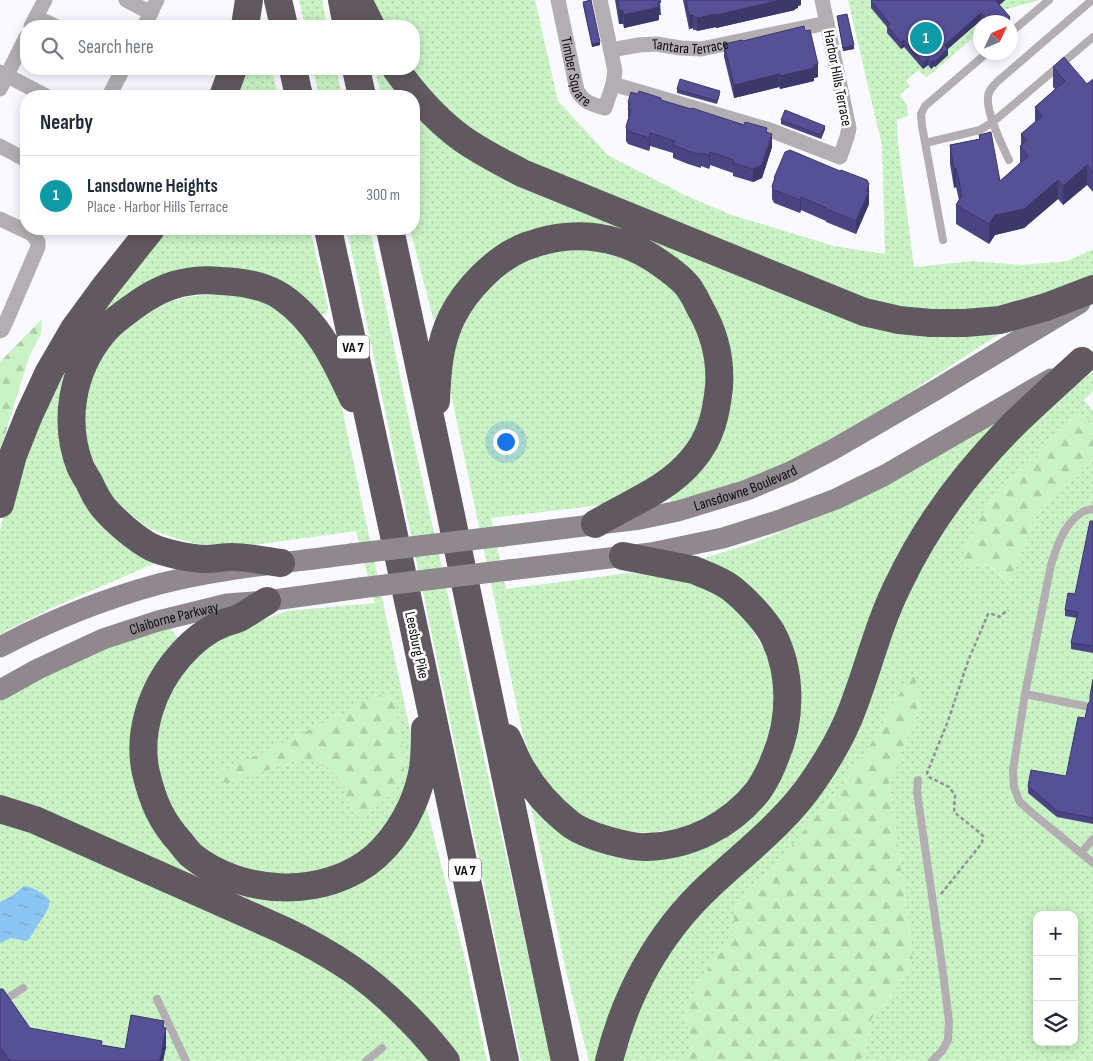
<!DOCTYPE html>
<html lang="en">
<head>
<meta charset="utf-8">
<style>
  body { margin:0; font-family:"Sofia Sans Condensed",sans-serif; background:#f6f6f7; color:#1f2937 }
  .controls { position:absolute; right:15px; bottom:15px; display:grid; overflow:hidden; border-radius:10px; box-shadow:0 2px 12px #0003 }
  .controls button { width:45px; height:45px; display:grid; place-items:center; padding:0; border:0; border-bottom:1px solid #e0e1e3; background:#fff; color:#1f2937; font:25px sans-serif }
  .compass { position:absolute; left:973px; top:15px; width:45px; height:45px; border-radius:50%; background:#fff; box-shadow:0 2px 12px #0003; rotate:46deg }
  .you { position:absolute; left:505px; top:441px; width:18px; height:18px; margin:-12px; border:4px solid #fff; border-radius:50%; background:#1a73e8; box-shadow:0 0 0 8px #1a73e833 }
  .badge { display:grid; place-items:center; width:32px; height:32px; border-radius:50%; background:#4c62d7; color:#fff; font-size:16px; font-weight:700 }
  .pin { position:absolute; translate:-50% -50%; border:2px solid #fff; box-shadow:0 1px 5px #0006 }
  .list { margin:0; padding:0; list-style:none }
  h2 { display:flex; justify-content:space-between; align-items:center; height:65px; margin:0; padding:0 20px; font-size:21px }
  h2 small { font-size:16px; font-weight:400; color:#747a83 }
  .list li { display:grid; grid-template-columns:32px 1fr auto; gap:15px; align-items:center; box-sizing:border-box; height:80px; padding:0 20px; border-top:1px solid #e0e1e3 }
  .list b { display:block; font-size:19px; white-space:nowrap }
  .list p { margin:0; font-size:16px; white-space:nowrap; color:#747a83 }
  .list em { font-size:16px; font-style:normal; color:#747a83 }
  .icon { flex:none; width:28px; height:28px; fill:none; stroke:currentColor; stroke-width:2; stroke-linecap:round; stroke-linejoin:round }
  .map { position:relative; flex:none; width:1093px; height:1061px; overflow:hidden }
  .search { position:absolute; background:#fff; box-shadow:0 2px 12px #0003; left:20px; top:20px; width:400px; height:55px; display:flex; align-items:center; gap:12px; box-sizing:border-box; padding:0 18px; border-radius:20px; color:#747a83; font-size:19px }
  .panel { position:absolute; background:#fff; box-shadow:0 2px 12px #0003; left:20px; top:90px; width:400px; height:145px; border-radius:20px }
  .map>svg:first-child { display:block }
  .green { fill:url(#green-dots); fill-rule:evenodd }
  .forest { fill:url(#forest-firs) }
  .water { fill:url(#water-ripples) }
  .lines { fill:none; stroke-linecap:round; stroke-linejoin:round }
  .path { stroke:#929297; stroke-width:2.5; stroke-dasharray:4 2.5; stroke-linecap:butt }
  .service { stroke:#b2aeb1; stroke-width:8 }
  .minor { stroke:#b2aeb1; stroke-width:15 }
  .secondary { stroke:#8f898d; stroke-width:21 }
  .motorway { stroke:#60595f; stroke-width:28 }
  .secondary-bridge { stroke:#8f898d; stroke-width:21 }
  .wall { fill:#4a4582 }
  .shaded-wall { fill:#3c386a }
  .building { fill:#565097; stroke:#3c386a }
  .labels { text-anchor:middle; stroke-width:5; stroke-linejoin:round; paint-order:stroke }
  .shield { fill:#fff; stroke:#555557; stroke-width:1 }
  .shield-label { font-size:14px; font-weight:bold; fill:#0c0c0f }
  .street-label { font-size:15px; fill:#0c0c0f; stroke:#fff }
</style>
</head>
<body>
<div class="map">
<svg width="1093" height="1061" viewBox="0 0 1093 1061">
  <defs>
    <pattern id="green-dots" width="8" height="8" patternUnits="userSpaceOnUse" patternTransform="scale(1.25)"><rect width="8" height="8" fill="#caf3c5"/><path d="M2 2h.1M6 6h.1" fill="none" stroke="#accfa8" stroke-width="1.8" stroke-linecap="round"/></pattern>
    <pattern id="forest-firs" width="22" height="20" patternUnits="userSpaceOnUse" patternTransform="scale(1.25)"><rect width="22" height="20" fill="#caf3c5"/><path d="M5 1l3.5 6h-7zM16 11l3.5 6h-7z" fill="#accfa8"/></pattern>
    <pattern id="water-ripples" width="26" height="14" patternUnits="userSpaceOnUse" patternTransform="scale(1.25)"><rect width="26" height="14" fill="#8bc5f4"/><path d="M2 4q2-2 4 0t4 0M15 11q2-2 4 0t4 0" fill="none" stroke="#77a8d0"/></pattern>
  </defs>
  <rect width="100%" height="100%" fill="#f9f9ff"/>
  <path class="green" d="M299,0H322L327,26H305Z
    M371,0H535L558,101L608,155L685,195L729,214L834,246L885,254L882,146L848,0H1038L1037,1L1007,9L992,22H980V32L926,78L919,70L906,80L910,86L900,95L907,105L908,116L897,120L898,143L914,267L974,261L1022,265L1067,261L1093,249V278L1065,292L977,313L884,307L503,158L449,119L408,69H414V26H382Z
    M244,69H272L278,96H234Z
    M313,69H336L342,96H319Z
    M375,69H389L410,96H381Z
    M414,101L432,121L831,304L1015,324L887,407L834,440L734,487L687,499L671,502L668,495L718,434L691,279L556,229L437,321L433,318L410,229H414Z
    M160,229H310L328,308L326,314L322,315L290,287L124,299L65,443L160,561L54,607L0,634V531L4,515L61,365Z
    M347,229H370L412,434L552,1061H521Z
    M567,246L620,253L675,288L691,311L706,353L708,394L693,440L655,481L602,505L491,518L506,589L628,573L666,576L701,586L725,599L745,619L764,649L776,684L774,714L767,745L753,776L734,797L710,817L681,828L652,833L623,831L597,824L569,809L550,789L534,765L523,735L450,389L451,358L468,306L514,262Z
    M225,294L253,297L281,311L312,342L341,403L414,749L412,777L383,834L347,862L294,879L237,869L195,842L178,824L158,781L156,724L179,672L213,641L255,623L287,611L375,603L356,531L240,547L202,545L171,537L147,527L125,510L106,489L89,457L83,423L85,393L109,342L134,318L160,304L192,296Z
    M1093,372V391L1084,400L1093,411V423L1084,415L1074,417L1062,431L1046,447L1038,458L1021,472L1005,482L980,518L964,550L976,565C990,563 994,569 1003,579L1010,577L1015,569L1035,516L1051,500L1058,490L1076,478L1093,461V1061H860L865,1050L872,1018L898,986L913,959L889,782L919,707L917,687L914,674L893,703L880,731L840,788L768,874L753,884L734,908V930L705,973L684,1013L689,1030L693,1049L685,1061H616L655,963L749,860L883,647L939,528L1038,413ZM1037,915H1074V1042H1037Z
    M1006,414L836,725L790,796L702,885L606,1061H589L567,975L527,789L642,853L773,785L786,649L695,561L753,543L825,514Z
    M170,628L181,642L147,689L172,849L305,895L426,805L467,967L487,1061H457L406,1003L0,799V701L88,654Z
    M0,821L35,833L292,948L339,975L383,1011L433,1061H0Z"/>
  <path class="forest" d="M42,319L41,334L29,357L0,451V362Z
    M1084,415L1093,423V461L1076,478L1058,490L1051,500L1035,516L1015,569L1010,577L1006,581L993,568L985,564L965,568L962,561L964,550L980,518L1005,482L1021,472L1038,458L1046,447L1062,431L1074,417Z
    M914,673L917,687L919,707L889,782L913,959L898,986L872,1018L865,1050L860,1061H685L693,1049L689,1030L684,1013L688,1001L705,973L734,930V908L753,884L768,874L840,788L880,731L893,703Z
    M389,691L394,699L402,745L404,772L395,791L363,818L354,815L340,781L328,768L311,761H295L227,784L221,780L222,772Z"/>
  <path class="water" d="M24,886C32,886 46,895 50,901L48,909L29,939L26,941L11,938L0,943V902L12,896Z"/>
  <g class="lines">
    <path class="path" d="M941,894L982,843L983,836L980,833L954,812L955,795L949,787L929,777L927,773L948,721L968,661L988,614L990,613L999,617L1008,610"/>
    <path class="service" d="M1010,33L1049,0
      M925,143L980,130L993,122L1093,37
      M1009,160C1002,145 986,113 988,97C988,91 993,86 998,81L1092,0
      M943,240L922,126L921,114L925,106L988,52
      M1093,509C1089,510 1084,510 1081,513C1064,524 1057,546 1051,565L1025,694L1013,770L1014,787L1018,798L1020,802L1031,812L1093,863
      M1025,694L1085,706
      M918,780L917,792L942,965L949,1021L948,1040L942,1051L932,1061
      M1081,853L1093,839
      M157,999L186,1061
      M0,1003L23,988
      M366,1061L382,1048"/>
    <g class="minor">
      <path d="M126,0L151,13"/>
      <path id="s1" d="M558,0L577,90C584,103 592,104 605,108L613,84L615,71L600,0"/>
      <path d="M36,17L55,26"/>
      <path d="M31,26L45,0"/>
      <path d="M144,26L157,0"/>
      <path id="s2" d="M611,50L639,45L656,44L681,48L701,49L827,23"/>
      <path d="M0,72L46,96"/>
      <path d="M613,84L770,130L840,157L847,137L849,128L822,0"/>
      <path d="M0,89L26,37"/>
      <path d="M109,96L123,69"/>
      <path d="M0,146L26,160"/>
      <path d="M0,219L32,234L38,242V247L5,324L2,330L0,331"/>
    </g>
    <g class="secondary">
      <path id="s3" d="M503,536L640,519L678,511L747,490L790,472L834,449L934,391L1080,303"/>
      <path d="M509,570L651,553L723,538L780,520L836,499L885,475L1051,379"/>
      <path d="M0,647C51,620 104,599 159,584C222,568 287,563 351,554"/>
      <path id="s4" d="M0,690L38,669L103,639L158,621L227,604L267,601L360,588"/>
    </g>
    <path class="motorway" d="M278,0L284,26
      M342,0L347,26
      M358,0L371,26
      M245,26L249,0
      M293,69L299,96
      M356,69L362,96
      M396,69C413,93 433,116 456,134C476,150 500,161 522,173L864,312L899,320L931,323H965L1000,320L1046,307L1093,289
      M223,96L233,69
      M328,229L412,619L505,1061
      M390,229L449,506L565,1061
      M436,401C437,373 439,343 452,317C466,289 495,259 524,247C529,245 534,244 539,242C577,231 617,236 651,257C663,265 680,276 689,288C693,294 697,301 700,308C714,332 721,359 719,387C716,415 711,438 692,460C666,491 629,503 595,524
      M0,504L13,455L29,415L49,372L74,329L104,288L151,229
      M281,563C265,561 248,557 232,557C223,557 215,559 206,559C191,559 164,553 151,547C136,539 115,521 104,508C98,501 93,491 89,482C86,477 82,471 80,466C63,421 72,371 102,334C110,323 122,315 133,307C149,295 167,285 187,282C198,280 210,280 221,281C243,282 264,285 282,297C317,321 336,361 353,398
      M267,601C258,606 250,612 241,617C236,620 229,621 224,623C206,630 191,643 179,657C152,688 137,733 146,773C153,802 161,821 181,843C184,847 187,851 191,855C241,896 326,900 376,856C399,835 416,804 422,774C425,760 425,744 425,729
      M507,738C511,746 514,754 518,762C530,785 549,807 569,823C580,832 596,837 610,841C621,844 635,848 647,847C690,846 731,825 758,791C765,781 771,769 775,758C792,719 792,671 772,633C763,618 745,599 731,588C721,580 706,575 694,570L623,556
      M0,809L35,820L283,930C306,941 328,953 350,968C383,990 422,1029 446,1061
      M609,1061C625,995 658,934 708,887C744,853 786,822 814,780C827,761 839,741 848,720C867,675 877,626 899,583C926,526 965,474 1009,429C1032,406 1057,384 1082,361"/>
    <path class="secondary-bridge" d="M351,554L503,536
      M360,588L509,570"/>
  </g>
  <path class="wall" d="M615,0H660L661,15H659V20L624,28L623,24H619Z
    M683,0H801V5L798,6V8L795,9V10L716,28V27L697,31L696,30H693V28L689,29Z
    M872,0H1005L999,5L1010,22H983L981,20L948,49V55L935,67L934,66L931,69L928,65L923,69L904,47L901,49L887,33V27L871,8V1Z
    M583,2L600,45L592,47L583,5Z
    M837,16L854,49L843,51Z
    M743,41L818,77L814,78V81L780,89L779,87L734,98L724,57V44Z
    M1053,67L1087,84L1093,79V192L1087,185L1063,205L1058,199L1024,228L995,235L989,244L956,224V205L959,200L956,187L954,188L950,164V145L979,139V135L1000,181L1020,164V146L1021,145V134L1035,122V107L1055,89L1053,87Z
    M677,89L720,94L717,104L677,93Z
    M638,94L661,100L767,132L772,147L762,178L753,182L733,176V173L710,165L709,169L701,166V168L688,164L673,158V153L650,146L649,151L628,144L626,141V127L628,119V102Z
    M781,120L825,129L821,139L781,124Z
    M774,178L869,197V204L856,234L826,222V221L801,210L800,213L774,203L772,199V186L774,182Z
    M1093,521V653L1071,649V643L1077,618L1065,616V610L1075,594Z
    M1093,679V824L1057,817L1028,793V786L1066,776L1085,718L1090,702V696Z
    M0,989L30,1028L102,1045L125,1049L164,1028L166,1047L163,1061H0Z"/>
  <path class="shaded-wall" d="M781,0H801V5L798,6V8L795,9V10L716,28V15Z
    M997,0H1005L996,8V1Z
    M659,7V20L624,28V15Z
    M623,10V24H619V11Z
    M981,13V20L945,51V45Z
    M716,14V27L697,31V18Z
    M693,15V28L689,29V16Z
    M1010,17V22H1004Z
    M904,40V47L901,49V42Z
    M600,42V45L592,47V44Z
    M854,45V49L843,51V48Z
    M948,49V55L935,67V61Z
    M928,59V65L923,69V63Z
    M934,60V66L931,69V62Z
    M818,64V77L814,78V81L780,89V76Z
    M779,74V87L734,98V85Z
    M825,126V129L821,139V135Z
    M650,133V146L649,151V138Z
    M772,134V147L762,178L753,182V169Z
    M710,152V165L709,169V155Z
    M1087,165V185L1063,205V186Z
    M956,168V187L954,188V169Z
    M1058,180V199L1024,228L995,235L989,244V224L995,215Z
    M869,184V204L856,234V221Z
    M801,197V210L800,213V200Z
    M164,1021V1036L166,1028V1047L163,1061H160Z"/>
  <path class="building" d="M591,0L600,42L592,44L583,2Z
    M618,0H660L661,2L657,3L659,7L624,15L623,10L619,11Z
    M686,0H781L716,15V14L697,18L696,17H693V15L689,16Z
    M872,0H997L996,1L1010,17L1004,22H989L981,13L945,45L948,49L935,61L934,60L931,62L928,59L923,63L904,40L901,42L887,26L890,24L871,1Z
    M847,14L854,45L843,48L837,16Z
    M804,26L805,31L810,30L818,64L813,65L814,68L780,76L779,74L734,85L724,44L742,40L743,41Z
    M1064,57L1087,84L1093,79V173L1087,165L1063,186L1058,180L1024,209L995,215L989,224L956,205L962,195L956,168L954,169L950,145L980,139L979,135L991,132L1000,181L1028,156L1020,146L1027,140L1021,134L1042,116L1035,107L1065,81L1053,67Z
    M680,79L720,91L717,101L677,89Z
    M639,91L661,98V100L691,109L692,108L744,125L745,122L767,128L766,132L772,134L762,165L753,169L733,163L734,160L710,152L709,155L701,153V155L688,151L673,145L675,141L650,133L649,138L628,131L626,127L631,110L628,109L630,103L628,102L631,92L638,94Z
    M785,110L825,126L821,135L781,120Z
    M790,150L840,171L841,170L867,180L869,184L866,191H869L856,221L826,209V208L801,197L800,200L774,190L772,186L775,178H774L785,152Z
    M1090,521H1093V646L1071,643L1078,612L1065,610L1068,593L1075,594Z
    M1093,679V818L1057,811L1028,786L1031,770L1066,776L1078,717L1085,718L1088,704L1090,701V696Z
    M0,989H3L30,1028L102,1041L101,1045L125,1049L131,1015L164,1021L163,1027L166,1028L160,1061H10L0,1047Z"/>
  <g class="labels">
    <g class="shield">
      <rect x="337" y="335.5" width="32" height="23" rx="4"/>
      <rect x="449" y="858.5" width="32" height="23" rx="4"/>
    </g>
    <g class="shield-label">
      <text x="353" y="352">VA 7</text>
      <text x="465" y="875">VA 7</text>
    </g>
    <g class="street-label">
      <text dy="5" stroke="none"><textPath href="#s2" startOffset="80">Tantara Terrace</textPath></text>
      <text dy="5" stroke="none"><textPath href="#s1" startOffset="74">Timber Square</textPath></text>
      <text transform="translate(838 78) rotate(79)" y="5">Harbor Hills Terrace</text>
      <text dy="5" stroke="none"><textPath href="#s3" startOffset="248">Lansdowne Boulevard</textPath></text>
      <text dy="5" stroke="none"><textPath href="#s4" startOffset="189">Claiborne Parkway</textPath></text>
      <text transform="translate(417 645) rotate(78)" y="5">Leesburg Pike</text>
    </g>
  </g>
</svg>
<div class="controls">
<button>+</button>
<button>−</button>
<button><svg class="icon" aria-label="layers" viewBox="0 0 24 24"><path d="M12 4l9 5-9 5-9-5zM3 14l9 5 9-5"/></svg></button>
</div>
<svg class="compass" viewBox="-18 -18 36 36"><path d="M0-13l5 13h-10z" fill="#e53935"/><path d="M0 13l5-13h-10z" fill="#747a83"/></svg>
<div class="you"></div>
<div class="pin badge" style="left:926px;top:38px;background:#0f9aa8">1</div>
<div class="search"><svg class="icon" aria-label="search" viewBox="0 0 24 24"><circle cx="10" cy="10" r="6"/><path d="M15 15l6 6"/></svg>Search here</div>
<section class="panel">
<h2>Nearby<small></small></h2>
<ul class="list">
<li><span class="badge" style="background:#0f9aa8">1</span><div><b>Lansdowne Heights</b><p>Place · Harbor Hills Terrace</p></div><em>300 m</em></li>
</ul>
</section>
</div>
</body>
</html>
